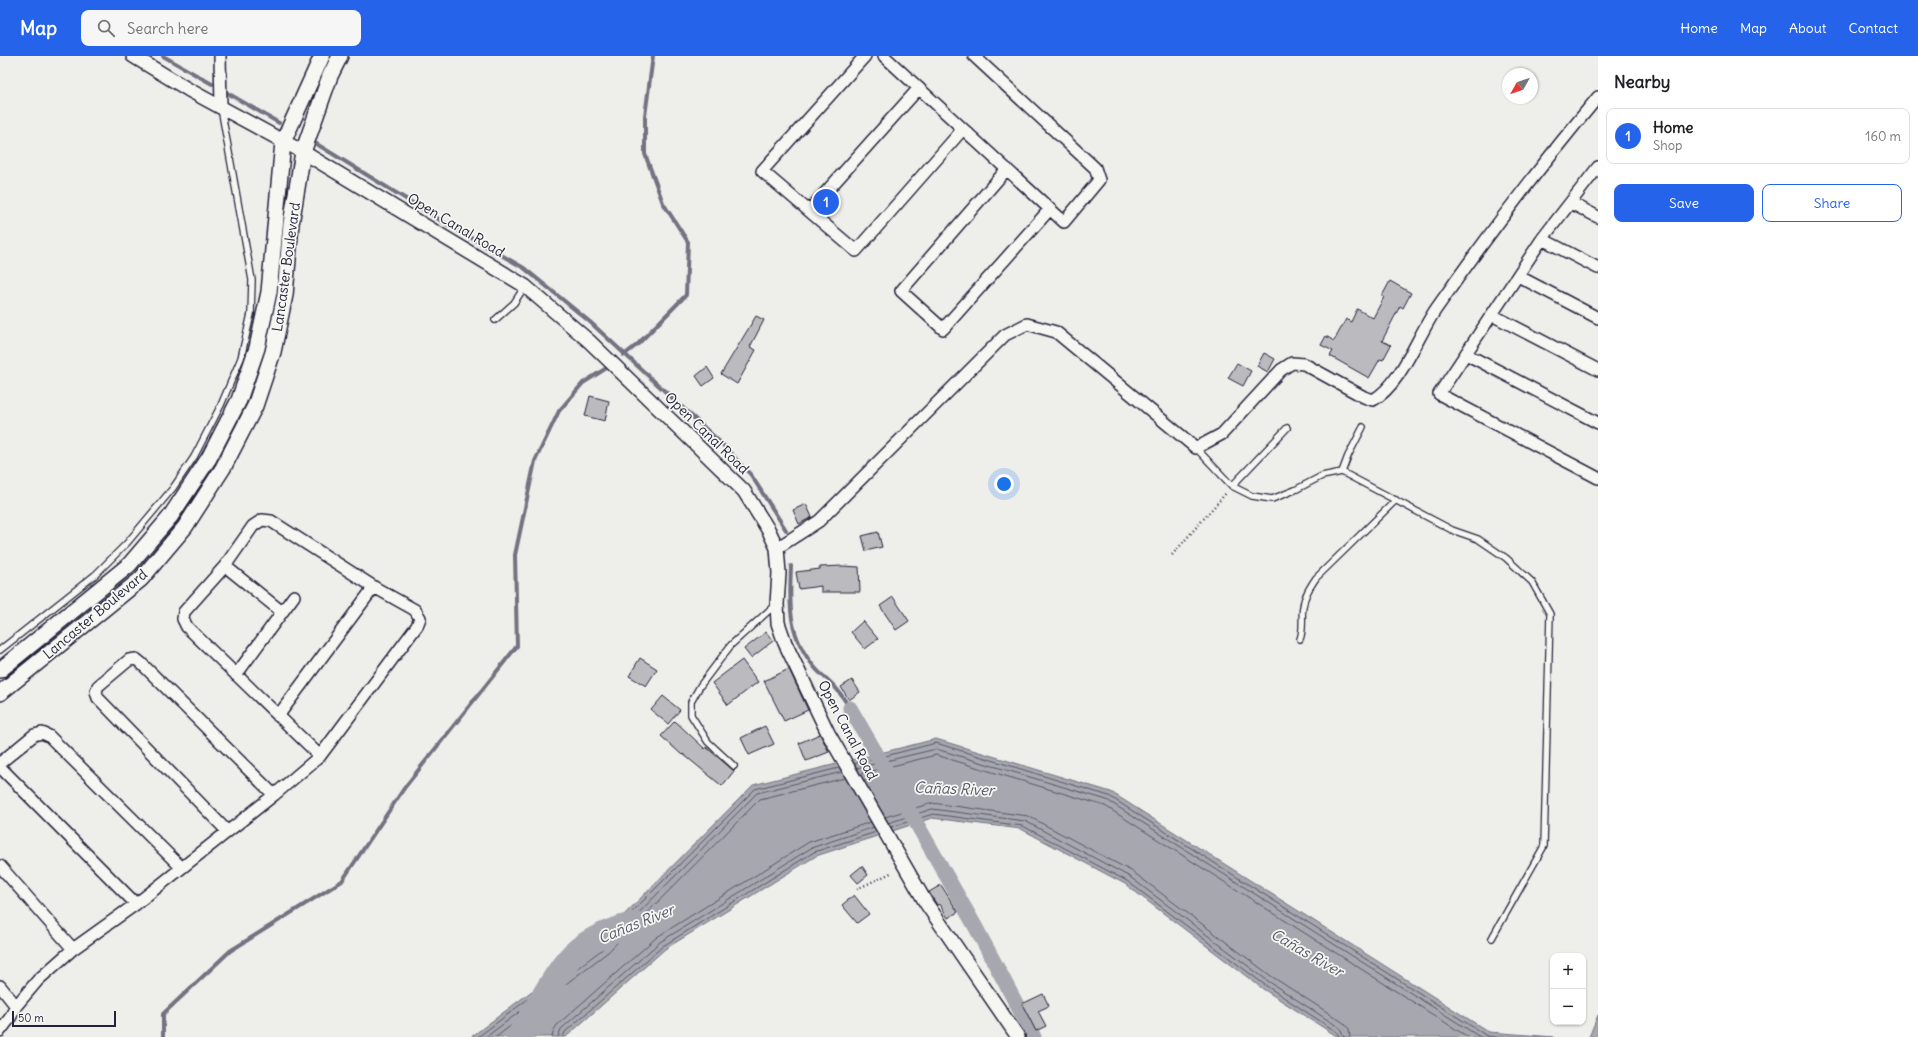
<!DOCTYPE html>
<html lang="en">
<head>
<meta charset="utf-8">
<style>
  body { margin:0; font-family:Delius,sans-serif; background:#f6f6f6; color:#202124 }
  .controls { position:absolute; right:12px; bottom:12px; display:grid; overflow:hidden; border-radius:8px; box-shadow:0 1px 3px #0004 }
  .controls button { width:36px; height:36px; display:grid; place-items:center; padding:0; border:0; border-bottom:1px solid #e0e0e0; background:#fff; color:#202124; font:20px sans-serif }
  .compass { position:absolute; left:1502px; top:12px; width:36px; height:36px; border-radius:50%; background:#fff; box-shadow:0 1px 3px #0004; rotate:230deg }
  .scale { position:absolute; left:12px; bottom:10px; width:104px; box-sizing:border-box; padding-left:4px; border:2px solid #22223b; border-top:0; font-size:11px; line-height:14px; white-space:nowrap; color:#22223b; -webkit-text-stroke:3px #f6f6f2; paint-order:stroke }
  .you { position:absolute; left:1004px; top:428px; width:14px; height:14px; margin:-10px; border:3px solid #fff; border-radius:50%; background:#1a73e8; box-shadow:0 0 0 6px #1a73e833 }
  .badge { display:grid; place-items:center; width:26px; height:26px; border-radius:50%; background:#2563eb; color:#fff; font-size:13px; font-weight:700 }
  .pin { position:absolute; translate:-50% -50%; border:2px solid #fff; box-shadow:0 1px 4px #0006 }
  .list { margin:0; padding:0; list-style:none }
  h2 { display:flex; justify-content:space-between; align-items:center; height:52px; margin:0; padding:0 16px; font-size:17px }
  h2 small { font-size:13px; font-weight:400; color:#757577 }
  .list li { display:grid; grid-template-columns:26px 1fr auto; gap:12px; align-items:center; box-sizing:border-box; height:56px; margin:0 8px 8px; padding:0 8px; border:1px solid #e0e0e0; border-radius:8px }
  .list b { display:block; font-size:15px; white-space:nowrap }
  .list p { margin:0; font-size:13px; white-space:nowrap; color:#757577 }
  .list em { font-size:13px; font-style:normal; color:#757577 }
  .actions { display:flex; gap:8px; padding:12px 16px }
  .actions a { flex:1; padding:9px 0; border:1px solid #2563eb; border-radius:8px; text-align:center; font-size:14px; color:#2563eb }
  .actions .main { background:#2563eb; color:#fff }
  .icon { flex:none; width:22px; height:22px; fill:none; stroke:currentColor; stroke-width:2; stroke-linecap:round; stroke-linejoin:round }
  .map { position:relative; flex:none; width:1598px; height:981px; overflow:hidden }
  header { display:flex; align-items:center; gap:24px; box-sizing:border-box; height:56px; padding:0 20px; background:#2563eb; color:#fff }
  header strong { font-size:19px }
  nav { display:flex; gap:22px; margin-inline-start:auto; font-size:14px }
  .search { width:280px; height:36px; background:#f6f6f6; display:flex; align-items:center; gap:10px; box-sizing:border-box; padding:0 14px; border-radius:8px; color:#757577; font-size:15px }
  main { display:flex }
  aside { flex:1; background:#fff }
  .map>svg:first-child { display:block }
  .water { fill:#a7a7af; stroke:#727281 }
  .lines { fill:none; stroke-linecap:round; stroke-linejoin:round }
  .shore { stroke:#575769; stroke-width:1 }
  .stream { stroke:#727281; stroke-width:4 }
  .canal { stroke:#a7a7af; stroke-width:15 }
  .river { stroke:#a7a7af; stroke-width:25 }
  .building { fill:#bbbbbf; stroke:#22223b }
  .service-casing { stroke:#22223b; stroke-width:8 }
  .minor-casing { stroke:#22223b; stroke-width:14 }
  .tertiary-casing { stroke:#22223b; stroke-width:16 }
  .secondary-casing { stroke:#22223b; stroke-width:18 }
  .path { stroke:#22223b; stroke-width:2.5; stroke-dasharray:1 3; stroke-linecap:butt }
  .service { stroke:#f6f6f2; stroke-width:5.5 }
  .minor { stroke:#f6f6f2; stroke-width:11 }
  .tertiary { stroke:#f6f6f2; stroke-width:13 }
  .secondary { stroke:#f6f6f2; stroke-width:15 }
  .labels { text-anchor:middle; stroke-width:3.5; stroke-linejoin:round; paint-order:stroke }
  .street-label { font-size:14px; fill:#22223b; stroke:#f6f6f2 }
  .water-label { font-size:15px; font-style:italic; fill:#575769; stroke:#f6f6f2 }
</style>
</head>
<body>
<header>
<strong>Map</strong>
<div class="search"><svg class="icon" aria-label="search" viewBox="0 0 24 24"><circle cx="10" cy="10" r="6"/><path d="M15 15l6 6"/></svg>Search here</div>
<nav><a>Home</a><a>Map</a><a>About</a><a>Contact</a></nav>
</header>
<main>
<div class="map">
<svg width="1598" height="981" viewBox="0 0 1598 981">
  <rect width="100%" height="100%" fill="#eeeeeb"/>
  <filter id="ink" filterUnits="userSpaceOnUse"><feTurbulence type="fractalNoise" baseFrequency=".025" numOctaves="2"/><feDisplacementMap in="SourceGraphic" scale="8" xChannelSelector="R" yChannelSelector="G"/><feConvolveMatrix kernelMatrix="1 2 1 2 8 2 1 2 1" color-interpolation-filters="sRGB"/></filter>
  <g filter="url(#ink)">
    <path class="water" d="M936,683L1111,736L1489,976L1554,981H1338L1263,933L1125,828L1021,773L932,762L816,800L665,893L566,981H471L598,885L753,729Z
      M1598,959V981H1589Z"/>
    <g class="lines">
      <path class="shore" d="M854,708L936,687L1109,740L1487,980L1496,981
        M857,712L936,693L1107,744L1480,981
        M860,718L936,699L1105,750L1468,981
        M885,761L932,747L1028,760L1133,816L1271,920L1344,967L1349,973L1350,981
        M888,767L932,753L1025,765L1130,821L1268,925L1340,972L1344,981
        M891,771L933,758L1023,770L1127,825L1265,929L1337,976L1339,981
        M478,981L600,888L755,733L839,712
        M486,981L604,892L757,737L842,716
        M496,981L608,896L760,743L845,722
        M552,981L554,974L557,969L657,881L809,786L871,766
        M558,981L561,973L660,886L811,792L874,771
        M563,981L565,976L663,890L814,796L876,776"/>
      <path class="stream" d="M163,0L212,28
        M224,35L279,67
        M315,87L445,167L524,212L590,266L722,388L751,419L786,474
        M624,299L638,288L686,239L688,186L663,147L645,98V60L653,0
        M791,510C789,551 788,580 816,613C821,619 829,624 834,630C840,636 845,645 850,652
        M163,981V958L230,895L342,825L405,731L517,590L515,499L535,405L559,355L583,327L605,313"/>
      <path class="canal" d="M850,652L887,716
        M906,749L975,870L1034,981"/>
      <path class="river" d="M518,981C536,956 549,927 568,904C585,884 611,874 635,868"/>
    </g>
    <path class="building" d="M1390,225L1411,237L1403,252L1400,250L1382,285L1391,289L1383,304L1380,303L1369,322L1330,300L1333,295L1321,289L1326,280L1334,285L1346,263L1351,266L1357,253L1373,262L1384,241L1382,240Z
      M756,260L764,264L750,291L756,294L737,328L721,318Z
      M1264,297L1275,303L1268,316L1257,310Z
      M1237,307L1251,315L1243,330L1228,322Z
      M707,311L714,322L703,330L696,320Z
      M590,340L609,345L605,365L585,360Z
      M806,448L812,461L799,468L793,454Z
      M878,476L882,491L866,495L862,480Z
      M842,510L859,511L860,536H821V530L799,533L796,516L820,513V511Z
      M893,541L909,565L896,574L880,550Z
      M863,565L878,583L865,593L851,576Z
      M766,576L773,585L751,602L744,593Z
      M640,602L657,613L646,630L629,620Z
      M742,604L758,626L728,649L712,627Z
      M789,613L808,654L784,665L764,625Z
      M852,624L860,636L849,644L841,631Z
      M663,640L680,654L668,668L651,654Z
      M675,665L705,693L706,691L734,715L722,730L683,698L682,699L661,680Z
      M765,670L774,688L749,699L741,682Z
      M820,678L829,696L806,705L799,687Z
      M862,810L868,819L858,827L851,819Z
      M941,829L958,856L948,862L940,848L937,849L929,836Z
      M854,839L869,858L857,867L842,849Z
      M1043,938L1049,950L1038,955L1046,970L1036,975L1022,948Z"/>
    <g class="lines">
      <g class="service-casing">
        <path id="service" d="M495,264L514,247L525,230
          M1196,392L1232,430L1252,440L1272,443L1295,434L1322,420L1342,416L1452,474L1478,483L1506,502L1532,526L1550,558L1544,790L1492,882
          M1342,416L1348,400L1363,371
          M1232,430L1287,372
          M1300,583C1304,573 1301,562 1303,551C1304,540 1310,531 1316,522L1396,444
          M0,594L95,519L127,487L173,432L194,401L221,349L241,302L251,258L252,224L221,52
          M734,710L708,686L691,659V646L700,630L731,589L775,549"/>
      </g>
      <g class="minor-casing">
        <path id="minor" d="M220,0L221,50
          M865,0L762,115L856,195L963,73
          M884,0L1064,166L1099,124L1095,112L974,0
          M1598,111L1542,183L1439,338L1598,422
          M1007,113L901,235L943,273L1050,153
          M1571,147L1598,161
          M809,155L919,32
          M1542,183L1598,212
          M1518,220L1598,262
          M1492,259L1598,314
          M1466,298L1598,367
          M777,492L819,465L1005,279L1027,268L1056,276L1196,392L1222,378L1281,314L1292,307L1304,308L1364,341L1373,344C1401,329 1418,279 1436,253C1487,180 1541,109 1598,41
          M225,510L282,556
          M236,619L294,540
          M278,660L374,531
          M0,707L34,679L42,677L49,680L181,811
          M0,711L136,848
          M227,775L98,642L96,636L98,630L129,604L136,603L141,607L274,739
          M0,810L73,893
          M0,930L16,950
          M0,975L10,962L16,950L38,924L73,893L136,848L274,739L320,700L417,570L420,562L415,554L374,531L271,465L262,464L253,470L225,510L184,556L183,563L187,571L320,700"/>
      </g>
      <g class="tertiary-casing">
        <path id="tertiary" d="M133,0L189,34L303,96L525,230L589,285L744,435L769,475L777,492L779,517L777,548L778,567L785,587L828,677L926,847L1018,981"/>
      </g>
      <g class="secondary-casing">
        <path id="secondary" d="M0,614L129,509L170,461L209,402L239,344L257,292L269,236L283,86L322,0
          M0,637L141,523L185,471L223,412L255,350L273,296L285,239L291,168L303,96L330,20L340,0"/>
      </g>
      <path class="path" d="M1172,499L1227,436
        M857,833L893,816"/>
      <use href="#service" class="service"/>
      <use href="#minor" class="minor"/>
      <use href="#tertiary" class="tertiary"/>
      <use href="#secondary" class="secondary"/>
    </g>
  </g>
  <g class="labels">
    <g class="street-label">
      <text transform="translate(456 169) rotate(31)" y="5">Open Canal Road</text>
      <text transform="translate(286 211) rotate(-82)" y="5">Lancaster Boulevard</text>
      <text transform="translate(707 377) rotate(44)" y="5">Open Canal Road</text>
      <text transform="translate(95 558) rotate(-40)" y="5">Lancaster Boulevard</text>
      <text transform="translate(848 674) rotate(62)" y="5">Open Canal Road</text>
    </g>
    <g class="water-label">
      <text transform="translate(954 733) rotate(2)" y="5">Cañas River</text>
      <text transform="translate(636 868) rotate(-22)" y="5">Cañas River</text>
      <text transform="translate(1307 897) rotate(30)" y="5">Cañas River</text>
    </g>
  </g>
</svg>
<div class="controls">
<button>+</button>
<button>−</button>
</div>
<svg class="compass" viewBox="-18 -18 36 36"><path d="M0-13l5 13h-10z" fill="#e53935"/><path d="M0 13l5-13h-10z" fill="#757577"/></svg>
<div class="scale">50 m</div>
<div class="you"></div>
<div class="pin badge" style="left:826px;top:146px">1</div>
</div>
<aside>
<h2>Nearby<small></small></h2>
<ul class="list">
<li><span class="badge">1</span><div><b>Home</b><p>Shop</p></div><em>160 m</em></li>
</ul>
<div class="actions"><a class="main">Save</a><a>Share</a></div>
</aside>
</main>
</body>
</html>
